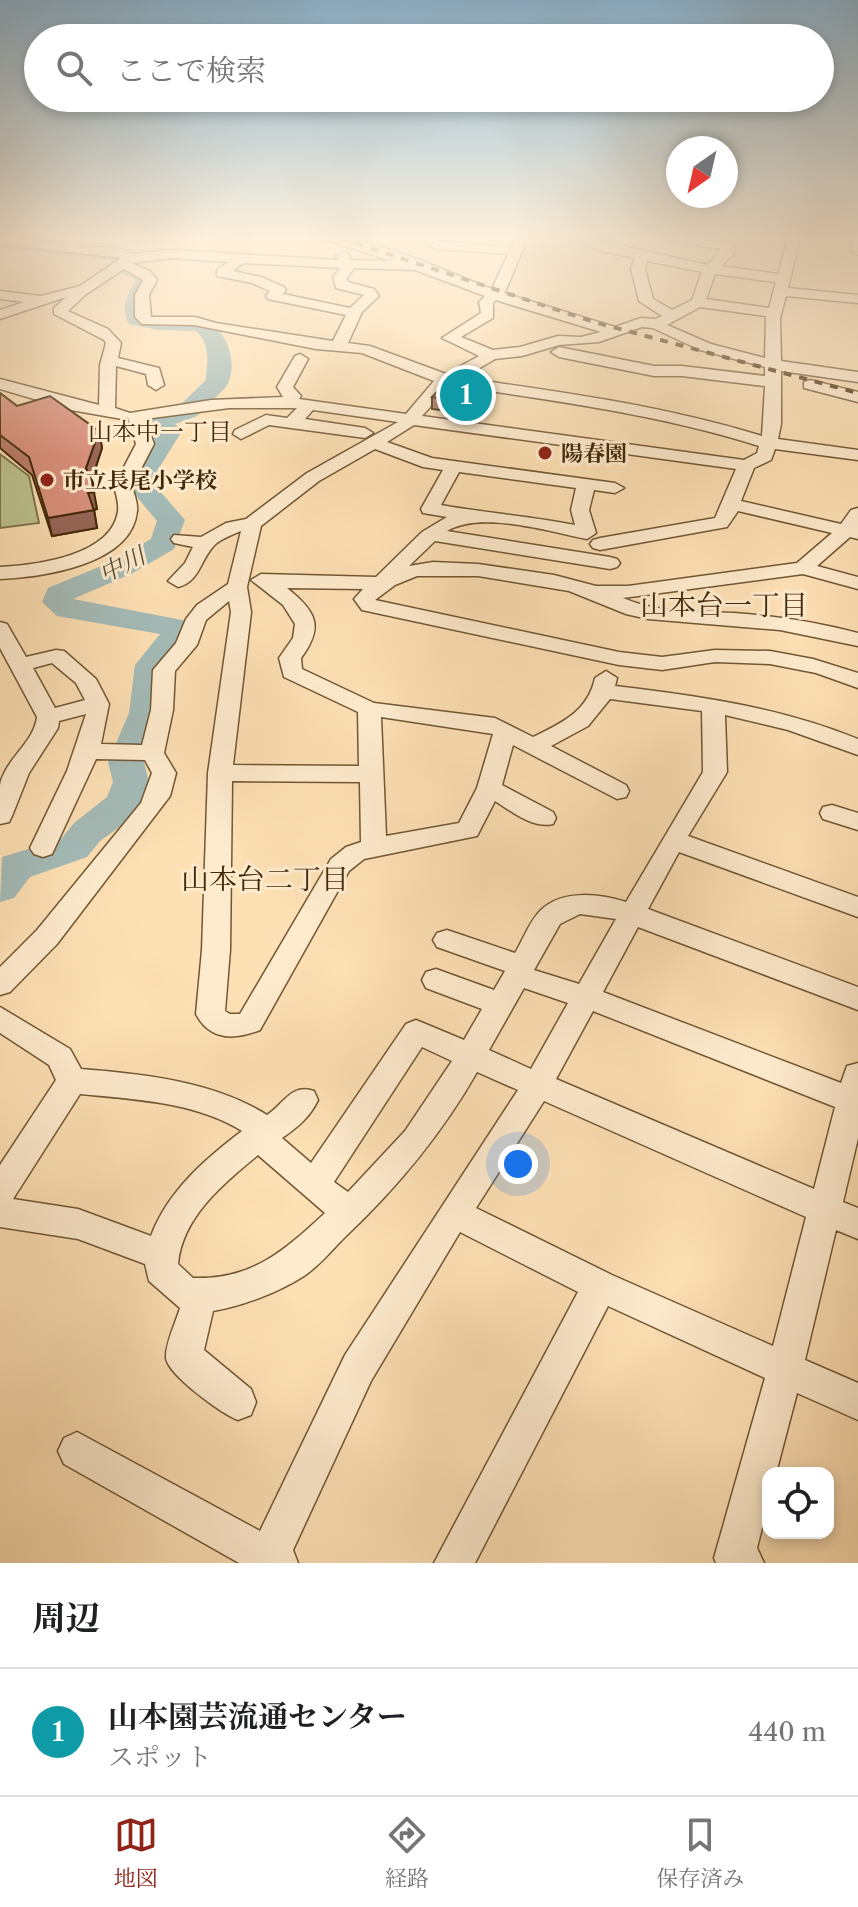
<!DOCTYPE html>
<html lang="ja">
<head>
<meta charset="utf-8">
<style>
  body { margin:0; font-family:"Libre Caslon Text","Noto Serif JP",serif; background:#f6f6f6; color:#202124 }
  .controls { position:absolute; right:24px; bottom:24px; display:grid; overflow:hidden; border-radius:16px; box-shadow:0 4px 12px #0003 }
  .controls button { width:72px; height:72px; display:grid; place-items:center; padding:0; border:0; border-bottom:2px solid #e0e0e0; background:#fff; color:#202124; font:40px sans-serif }
  .compass { position:absolute; left:666px; top:136px; width:72px; height:72px; border-radius:50%; background:#fff; box-shadow:0 4px 12px #0003; rotate:214deg }
  .you { position:absolute; left:518px; top:1164px; width:28px; height:28px; margin:-20px; border:6px solid #fff; border-radius:50%; background:#1a73e8; box-shadow:0 0 0 12px #1a73e833 }
  .badge { display:grid; place-items:center; width:52px; height:52px; border-radius:50%; background:#8f2418; color:#fff; font-size:26px; font-weight:700 }
  .pin { position:absolute; translate:-50% -50%; border:4px solid #fff; box-shadow:0 2px 8px #0006 }
  .list { margin:0; padding:0; list-style:none }
  h2 { display:flex; justify-content:space-between; align-items:center; height:104px; margin:0; padding:0 32px; font-size:34px }
  h2 small { font-size:26px; font-weight:400; color:#757577 }
  .list li { display:grid; grid-template-columns:52px 1fr auto; gap:24px; align-items:center; box-sizing:border-box; height:128px; padding:0 32px; border-top:2px solid #e0e0e0 }
  .list b { display:block; font-size:30px; white-space:nowrap }
  .list p { margin:0; font-size:26px; white-space:nowrap; color:#757577 }
  .list em { font-size:26px; font-style:normal; color:#757577 }
  .icon { flex:none; width:44px; height:44px; fill:none; stroke:currentColor; stroke-width:2; stroke-linecap:round; stroke-linejoin:round }
  .map { position:relative; flex:none; width:858px; height:1563px; overflow:hidden }
  .search { position:absolute; background:#fff; box-shadow:0 4px 12px #0003; left:24px; right:24px; top:24px; height:88px; display:flex; align-items:center; gap:20px; box-sizing:border-box; padding:0 28px; border-radius:44px; color:#757577; font-size:30px }
  .sheet { height:232px; background:#fff }
  nav { display:flex; justify-content:space-around; align-items:center; box-sizing:border-box; height:112px; border-top:2px solid #e0e0e0; background:#fff; font-size:22px; color:#757577 }
  nav a { display:grid; justify-items:center; gap:4px }
  nav .on { color:#8f2418 }
  .map>svg:first-child { display:block }
  .green { fill:#bdc38f; stroke:#80764c; stroke-width:2 }
  .lines { fill:none; stroke-linecap:round; stroke-linejoin:round }
  .river { fill:#a4bbb8; fill-rule:evenodd }
  .minor-casing { stroke:#715733; stroke-width:3 }
  .minor { fill:#feebce; fill-rule:evenodd }
  .rail { stroke:#422908; stroke-width:4; stroke-dasharray:8 8; stroke-linecap:butt }
  .wall { fill:#ba7b6a; stroke:#422908; stroke-width:2 }
  .shaded-wall { fill:#976456; stroke:#422908; stroke-width:2 }
  .building { fill:#d88f7b; stroke:#422908; stroke-width:2 }
  .poi-dot { fill:#8f2418; stroke:#feebce; stroke-width:3 }
  .labels { text-anchor:middle; stroke-width:6; stroke-linejoin:round; paint-order:stroke }
  .far-poi-label { font-size:22px; font-weight:bold; fill:#422908; stroke:#feebce; text-anchor:start }
  .far-neighbourhood-label { font-size:24px; fill:#422908; stroke:#feebce }
  .far-water-label { font-size:24px; font-style:italic; fill:#5a4e34; stroke:#feebce }
  .neighbourhood-label { font-size:28px; fill:#422908; stroke:#feebce }
</style>
</head>
<body>
<div class="map">
<svg width="858" height="1563" viewBox="0 0 858 1563">
  <rect width="100%" height="100%" fill="#fde0b4"/>
  <filter id="stains"><feTurbulence type="fractalNoise" baseFrequency=".0025" numOctaves="4"/><feColorMatrix values="0 0 0 0 .2 0 0 0 0 .09 0 0 0 0 .02 0 0 0 .5 -.17"/></filter>
  <radialGradient id="worn" r=".72"><stop offset=".6" stop-color="#630" stop-opacity="0"/><stop offset="1" stop-color="#630" stop-opacity=".3"/></radialGradient>
  <path class="green" d="M0,454L29,476L39,523L0,528Z"/>
  <g class="lines">
    <path class="river" d="M0,238L123,251L132,263L153,276L155,283L147,296L148,315L209,320C228,334 239,366 226,387L197,416L175,424L182,431L154,476L153,483L185,520L174,549L131,574L73,599L177,619L188,621L193,635L167,666L163,713L144,762L149,782L142,800L129,820L100,841L87,857L30,877L14,898L0,902L2,857L61,839L74,823L107,797L113,782L108,762L129,713L135,665L160,634L57,616L42,602L48,588L111,562L151,539L157,521L126,484L128,476L155,433L147,421L150,416L179,406L206,380C207,362 211,344 196,331L157,330L129,324C121,310 126,295 135,283L134,279L118,271L110,260L0,248Z"/>
    <g class="minor-casing">
      <path id="minor" d="M0,238L123,249L132,254L171,250L338,260L336,256L343,252L348,253L351,260L392,261L320,238C370,234 443,271 492,289L508,254L436,249L430,245L436,241L512,247L515,238H527C525,245 507,289 504,293L615,327L641,318L656,319L662,316L639,301L631,269L635,258L602,251L569,238H587L708,265L721,249L678,242L672,238L727,242L732,243L736,252L721,266L778,274L788,238H800L788,288L858,295V303L786,296L780,318L781,361L858,372V382L781,371V424L778,439L858,450V460L775,449L771,460L754,468L741,501L841,524L851,510L858,508V539L850,537L817,566L858,577V589L803,574L623,598C657,613 697,611 734,613C776,616 817,622 858,633V646L780,630L648,619L626,614L569,591L478,576H417L395,585L375,600L619,652L662,657L715,650L770,651L813,659L858,673V688L816,673L770,664L715,662L662,670L619,665L362,610L354,599L363,589L287,588C317,612 324,627 301,658L302,669L374,703L495,718L533,737C562,723 588,711 595,678L606,671L617,678L615,686C700,696 778,707 858,739V755L788,730L725,715L727,772L688,836L858,897V917L679,852L648,909L858,987V1010L638,927L603,992L841,1083L847,1066L858,1063V1138L843,1202L858,1208V1239L836,1230L805,1360L858,1383V1420L797,1393L776,1473H768V1504L757,1548L764,1563H716L714,1558L765,1378L608,1306L475,1563H434L578,1292L460,1232L371,1381L293,1550L298,1563H239L64,1464L58,1451L64,1438L77,1432L260,1531L345,1355L518,1090L477,1072C441,1135 397,1188 344,1238C332,1250 319,1266 304,1276C279,1292 243,1306 213,1311L204,1350L251,1389L256,1402L251,1415L238,1420C222,1414 168,1375 166,1358C165,1344 176,1322 180,1308L149,1281L145,1264L78,1239L0,1227V1165L56,1080L49,1065L0,1033V1007L70,1049L81,1069C143,1074 213,1081 267,1115C284,1104 291,1083 314,1091L318,1100C310,1117 298,1127 282,1138L311,1163L406,1024L416,1020L464,1040L482,1009L426,988L422,980L426,972L436,969L494,990L505,971L437,947L433,940L437,933L447,930L515,953C523,940 530,920 541,910C563,889 600,894 626,902L703,772L702,711L610,699L588,726L551,746L626,785L629,791L626,797L617,799L513,745L502,785L553,812L556,818L553,824C533,829 511,811 495,801L477,836L364,859L349,871L260,1030C235,1040 210,1041 196,1014L202,950L208,773L231,612L229,601L206,620L197,645L175,671L173,710L164,753L176,773L170,796L57,944L10,992L0,995V967L37,930L141,803L152,773L145,760L96,759L52,854L43,857L34,854L30,848L67,771L86,714L59,721L58,728L29,773L12,816L9,822L0,824C0,812 0,797 0,785C5,759 34,743 37,717L0,648V622L7,624L26,657L56,650L64,651L96,679L109,704L101,744L142,745L151,710L153,670L176,643L186,619L197,605L228,584L241,531C232,535 217,540 212,548C200,562 199,582 178,587L168,581L185,563L193,547L174,543L171,539L174,535L201,537L226,523L246,519L307,473L398,422L313,410L305,419L365,428L373,433L365,438L269,425L241,439L233,434L235,430L266,415L287,418L297,408H229L145,419L154,444L132,486C134,494 138,503 137,511C132,565 42,577 0,579V567C36,565 112,556 118,511C119,503 116,494 114,486L136,444L128,417L122,419L71,410L0,389V379L99,405L100,365L106,343L104,340L54,314V308L66,297L0,319V310L24,302L0,299V291L41,296L80,286L121,258L0,244ZM171,258L228,262L217,270V276L252,283L270,291L266,296L268,299L346,315L333,341L216,323L195,317H151L149,295L157,280L150,271L132,263ZM647,261L702,272L692,300L672,310L653,299L645,269ZM243,263L341,268L333,277L336,288L364,295L350,308L283,294L286,290L284,287L261,277L233,271ZM354,268L415,270L485,296L479,302L481,313L442,338L479,356L446,374L370,346L348,343L362,312L379,296L374,289L348,282L347,278ZM124,269L143,280L135,295V317L142,324L194,325L316,349L362,353L434,381L406,414L299,399L301,396L293,387L308,359L300,354L295,356L277,387L283,397L211,400L130,413L115,408L116,366L146,374L148,385L156,390L164,385L159,368L118,358L121,343L108,329L68,311L85,295ZM715,274L776,282L769,308L706,299ZM496,300L502,302L601,332L581,337L558,336L520,347L493,350L461,337L493,318V303ZM700,307L766,316L765,358L711,344L667,325ZM642,327L653,328L700,350L765,367V376L682,366H654L559,347L551,352L559,357L654,376H682L765,386L762,436C664,406 563,392 463,378L495,359L522,356L559,345L599,342ZM450,385C554,401 658,414 759,446L757,453L744,460L422,416ZM414,425L736,469L715,518L600,538L593,540L590,544L593,548L600,550L727,527L738,511L832,533L797,563L628,586H596L554,575L478,564L433,562L409,566L435,541L610,569L617,567L620,563L617,559L610,557L447,531C481,510 550,532 587,539L596,533L589,510L594,490L615,493L624,488L615,483L432,458L387,442ZM375,449L423,467L443,470L421,509L423,513L447,517L422,532L376,577L261,574L251,580L283,605L295,624L293,638L279,658L284,677L358,712L359,766L233,765L251,612L247,587L261,526L319,481ZM459,472L576,488L571,510L575,525C530,516 485,513 441,505ZM52,663L76,683L85,700L55,708L33,668ZM381,717L493,734L477,788L459,823L386,836ZM232,781L360,782L361,842L346,847L331,859L240,1014H230L225,1011L230,950ZM580,914L616,919L579,984L534,970L560,924ZM524,988L568,1003L531,1069L489,1050ZM593,1011L835,1107L814,1189L556,1079ZM422,1047L452,1061L405,1131L348,1192L334,1182ZM80,1094C133,1099 196,1102 242,1131C205,1159 168,1191 151,1236L78,1209L13,1199ZM544,1101L806,1217L773,1346L612,1275L476,1208ZM258,1155L325,1213C284,1251 252,1280 193,1278L178,1264C182,1217 224,1183 258,1155Z
        M852,238H858V255L851,251Z
        M810,380L858,392V402L804,388V382Z
        M832,805L858,813V830L823,819L820,813L823,807Z"/>
    </g>
    <use href="#minor" class="minor"/>
    <path class="rail" d="M340,238L594,322L858,393"/>
  </g>
  <path class="wall" d="M474,392L454,412L432,409V397Z
    M0,393L17,406L99,431L102,448L91,482L97,509L94,510L97,528L52,536L32,475L0,448Z"/>
  <path class="shaded-wall" d="M475,380L474,392L454,412V401Z
    M99,431L102,448L90,485L86,468Z
    M94,492L97,509L91,510L88,493Z
    M94,510L97,528L52,536L48,518Z"/>
  <path class="building" d="M451,377L475,380L454,401L432,397Z
    M0,393L17,406L50,396L99,431L86,468L94,492L88,493L94,510L48,518L29,457L0,435Z"/>
  <linearGradient id="sky" x2="0" y2="1"><stop stop-color="#8db7d5"/><stop offset="0.52" stop-color="#fef1dd"/><stop offset="1" stop-color="#fef1dd" stop-opacity="0"/></linearGradient>
  <rect width="858" height="456" fill="url(#sky)"/>
  <g class="poi-dot">
    <circle cx="545" cy="453" r="8"/>
    <circle cx="47" cy="480" r="8"/>
  </g>
  <g class="labels">
    <g class="far-poi-label">
      <text x="561" y="461">陽春園</text>
      <text x="63" y="488">市立長尾小学校</text>
    </g>
    <g class="far-neighbourhood-label">
      <text x="160" y="440">山本中一丁目</text>
    </g>
    <g class="far-water-label">
      <text transform="translate(122 565) rotate(-27)" y="8">中川</text>
    </g>
    <g class="neighbourhood-label">
      <text x="724" y="615">山本台一丁目</text>
      <text x="265" y="889">山本台二丁目</text>
    </g>
  </g>
  <rect width="100%" height="100%" filter="url(#stains)"/>
  <rect width="100%" height="100%" fill="url(#worn)"/>
</svg>
<div class="controls">
<button><svg class="icon" aria-label="locate" viewBox="0 0 24 24"><circle cx="12" cy="12" r="6"/><path d="M12 2v4M12 18v4M2 12h4M18 12h4"/></svg></button>
</div>
<svg class="compass" viewBox="-18 -18 36 36"><path d="M0-13l5 13h-10z" fill="#e53935"/><path d="M0 13l5-13h-10z" fill="#757577"/></svg>
<div class="you"></div>
<div class="pin badge" style="left:466px;top:395px;background:#0f9aa8">1</div>
<div class="search"><svg class="icon" aria-label="search" viewBox="0 0 24 24"><circle cx="10" cy="10" r="6"/><path d="M15 15l6 6"/></svg>ここで検索</div>
</div>
<section class="sheet">
<h2>周辺<small></small></h2>
<ul class="list">
<li><span class="badge" style="background:#0f9aa8">1</span><div><b>山本園芸流通センター</b><p>スポット</p></div><em>440 m</em></li>
</ul>
</section>
<nav>
<a class="on"><svg class="icon" aria-label="map" viewBox="0 0 24 24"><path d="M3 6l6-2 6 2 6-2v14l-6 2-6-2-6 2zM9 4v14M15 6v14"/></svg>地図</a>
<a><svg class="icon" aria-label="directions" viewBox="0 0 24 24"><path d="M12 3l9 9-9 9-9-9zM9 14v-3h6M13 9l2 2-2 2"/></svg>経路</a>
<a><svg class="icon" aria-label="saved" viewBox="0 0 24 24"><path d="M7 4h10v16l-5-4-5 4z"/></svg>保存済み</a>
</nav>
</body>
</html>
